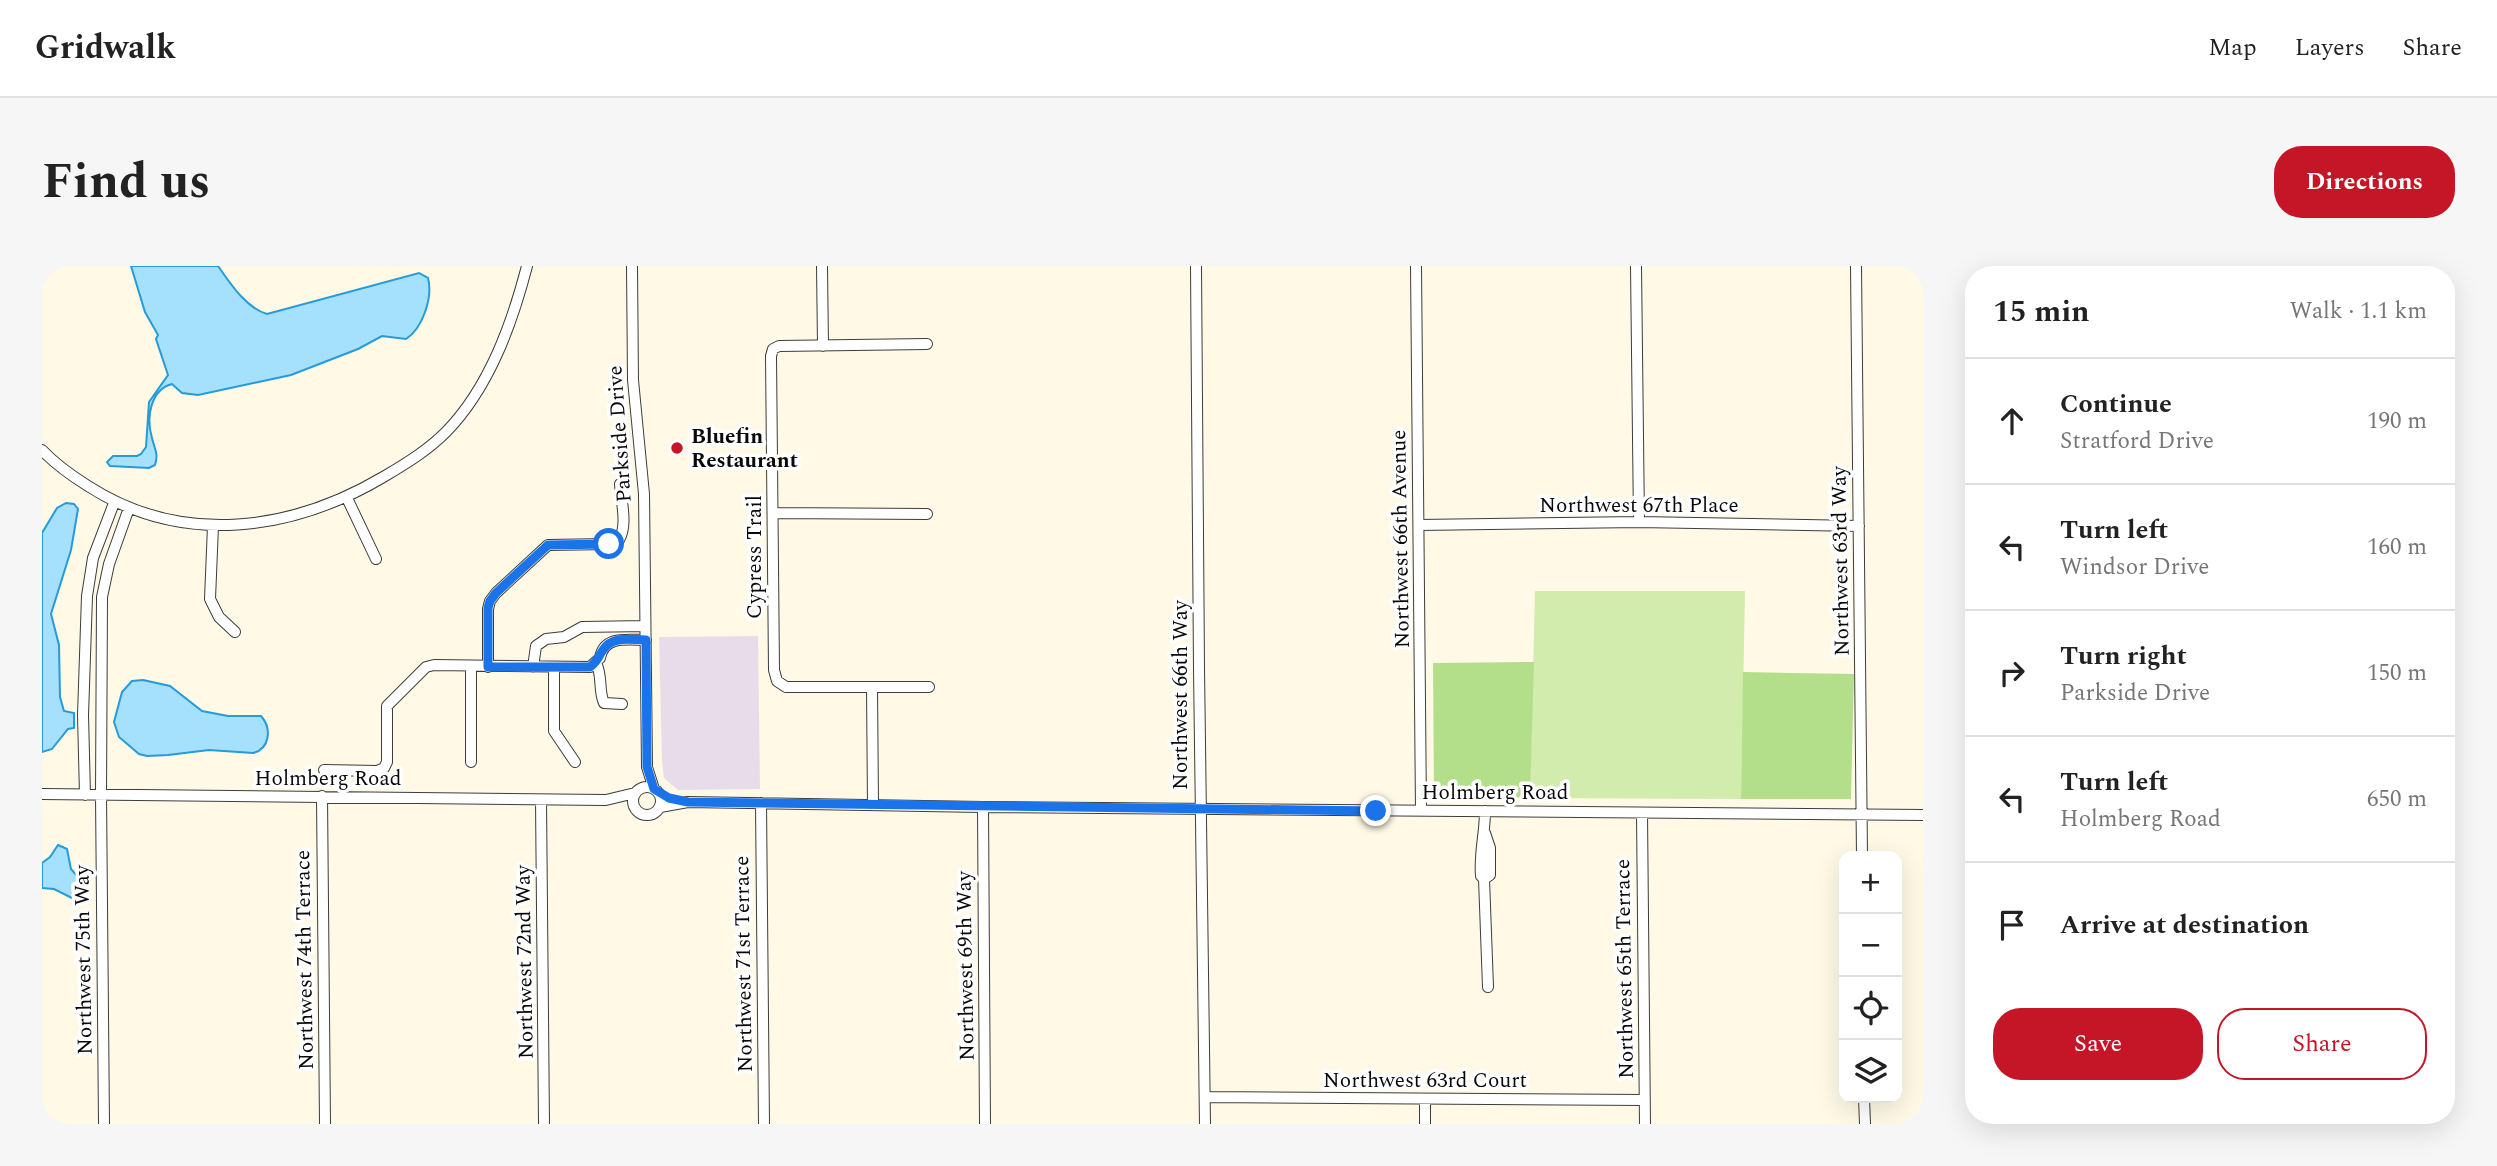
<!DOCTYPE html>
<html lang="en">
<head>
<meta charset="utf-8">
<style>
  body { margin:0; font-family:Spectral,serif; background:#f6f6f6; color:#222 }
  .controls { position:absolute; right:21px; bottom:21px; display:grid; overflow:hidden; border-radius:14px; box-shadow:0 7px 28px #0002 }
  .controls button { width:63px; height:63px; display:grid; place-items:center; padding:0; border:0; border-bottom:2px solid #e0e0e0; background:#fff; color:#222; font:35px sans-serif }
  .stop { position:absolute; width:21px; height:21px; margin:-16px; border:5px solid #1a73e8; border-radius:50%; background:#fff }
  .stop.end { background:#1a73e8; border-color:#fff; box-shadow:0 2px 7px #0008 }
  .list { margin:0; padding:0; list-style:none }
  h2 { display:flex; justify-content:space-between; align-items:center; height:91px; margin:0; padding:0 28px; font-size:30px }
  h2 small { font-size:23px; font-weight:400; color:#767676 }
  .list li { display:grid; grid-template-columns:46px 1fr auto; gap:21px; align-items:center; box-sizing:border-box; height:126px; padding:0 28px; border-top:2px solid #e0e0e0 }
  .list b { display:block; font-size:26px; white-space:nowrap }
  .list p { margin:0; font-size:23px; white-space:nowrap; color:#767676 }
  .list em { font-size:23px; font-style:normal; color:#767676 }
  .actions { display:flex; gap:14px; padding:21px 28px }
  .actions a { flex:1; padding:16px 0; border:2px solid #c51627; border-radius:28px; text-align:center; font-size:24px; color:#c51627 }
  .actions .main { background:#c51627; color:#fff }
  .icon { flex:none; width:38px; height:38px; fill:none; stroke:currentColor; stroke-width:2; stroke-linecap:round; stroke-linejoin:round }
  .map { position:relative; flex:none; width:1881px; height:858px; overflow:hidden; border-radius:28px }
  header { display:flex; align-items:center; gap:42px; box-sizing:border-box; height:98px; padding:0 35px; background:#fff; border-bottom:2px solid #e0e0e0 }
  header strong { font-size:33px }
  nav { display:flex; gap:38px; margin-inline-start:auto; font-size:24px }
  .intro { display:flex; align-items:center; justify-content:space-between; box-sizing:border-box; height:168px; padding:0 42px }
  h1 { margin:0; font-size:49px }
  .button { padding:18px 32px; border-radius:28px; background:#c51627; color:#fff; font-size:24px; font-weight:700 }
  main { display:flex; gap:42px; padding:0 42px }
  aside { flex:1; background:#fff; border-radius:28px; box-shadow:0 7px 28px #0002 }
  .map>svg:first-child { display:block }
  .industrial { fill:#e8dcea }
  .green { fill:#d1ecac }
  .forest { fill:#b4df8a }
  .water { fill:#a5e0fc; stroke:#259bda; stroke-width:2 }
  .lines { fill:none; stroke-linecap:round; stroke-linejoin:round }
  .minor-casing { stroke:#3c3c3c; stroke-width:12 }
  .minor { stroke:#fff; stroke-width:10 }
  .route { stroke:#1a73e8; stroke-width:9 }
  .poi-dot { fill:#c51627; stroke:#fff; stroke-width:2.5 }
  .labels { text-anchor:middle; stroke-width:7; stroke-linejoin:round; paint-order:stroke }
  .street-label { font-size:21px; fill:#090909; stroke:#fff }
  .poi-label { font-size:21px; font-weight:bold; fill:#090909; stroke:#fff; text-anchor:start }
</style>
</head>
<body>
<header>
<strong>Gridwalk</strong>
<nav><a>Map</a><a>Layers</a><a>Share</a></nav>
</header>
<div class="intro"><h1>Find us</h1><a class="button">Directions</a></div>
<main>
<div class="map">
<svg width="1881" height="858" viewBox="0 0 1881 858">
  <rect width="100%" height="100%" fill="#fff9e6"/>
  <path class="industrial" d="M716,370L718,523L636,524L622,512L620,495L617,371Z"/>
  <path class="green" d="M1493,325H1703L1699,533L1488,532Z"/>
  <path class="forest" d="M1492,396L1488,532L1392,530L1391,397Z
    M1701,406L1812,408L1809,533H1699Z"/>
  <path class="water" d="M89,0H176C188,17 204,42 225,48L377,7L386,12C391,31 381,62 364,73L340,70L316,83L249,109L156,129L140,127L130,118C108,124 104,152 110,172C112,182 117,187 113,199L107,202L68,200L65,196L71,190H95L99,188L104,181L107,136L126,109L114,73L116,69L103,46Z
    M24,237L32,238L36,243L29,284L9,348L17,379L18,431L22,445L32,447V462L26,463L10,483L0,486V267L15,242Z
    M101,414L128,420L160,445L186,450H219C230,462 228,483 211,487L167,484L126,489L105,490L97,488L77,471L72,456L80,426L90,415Z
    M16,579L25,583L29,603L42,618L40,630L34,634L12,623L0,622V597L8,591Z"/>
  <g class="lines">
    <g class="minor-casing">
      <path id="minor" d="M590,0L591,114L602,228L605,501L612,523
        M780,0L781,80
        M1154,0L1157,402L1163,858
        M1374,0L1379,545
        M1594,0L1597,256
        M1814,0L1820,590
        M885,78L737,80L731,83L729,90L732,404L735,415L744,421H887
        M0,184C13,198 30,210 46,220C141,281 251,265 343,210C365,197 386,184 404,166C447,122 470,58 485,0
        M305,232L334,293
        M731,247L885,248
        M1377,259L1597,256L1817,260
        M171,260L168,333L177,351L193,366
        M554,397C561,410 556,424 562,437L580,438
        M446,401V343L448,335L454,327L506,279L567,278L577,274C586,259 579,235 578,218
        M491,401L494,380L504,373L522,371L540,361L603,360
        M512,401V465L533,496
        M830,421L831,539
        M429,496V401
        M282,504L335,505L342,502L345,496V440L384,401L392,399L548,401L558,392C562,369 586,374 604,374
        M591 535a14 14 0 1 1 28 0a14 14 0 1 1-28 0Z
        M0,528L564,534L593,527
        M43,529L41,449L45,330L51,292L72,237
        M280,530L283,858
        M499,534L502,858
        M719,537L722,858
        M618,541L646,536L941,541L1881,549
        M941,541L943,858
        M1443,545C1443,568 1437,587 1439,610L1442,613L1446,721
        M1600,547L1603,858
        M1442,613L1448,609V582L1443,567
        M1163,831L1602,834
        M1822,832L1823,858
        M1383,833V858
        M62,858L59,529L60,331L67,298L87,242"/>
    </g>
    <use href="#minor" class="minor"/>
  </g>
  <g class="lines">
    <path class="route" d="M567,278L506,279L454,327L448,335L446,342V401H548C556,395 556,391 561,384C571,369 589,374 604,374L605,501L612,523L627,532L646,536L1334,545"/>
  </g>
  <circle class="poi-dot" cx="635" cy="182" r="7"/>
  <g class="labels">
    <g class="street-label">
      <text transform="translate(577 168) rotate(-94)" y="7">Parkside Drive</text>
      <text x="1597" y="246">Northwest 67th Place</text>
      <text transform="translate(1358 273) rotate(-91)" y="7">Northwest 66th Avenue</text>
      <text transform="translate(712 291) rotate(-90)" y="7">Cypress Trail</text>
      <text transform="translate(1798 295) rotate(-91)" y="7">Northwest 63rd Way</text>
      <text transform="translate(1138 429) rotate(-90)" y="7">Northwest 66th Way</text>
      <text x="286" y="519">Holmberg Road</text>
      <text x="1453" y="533">Holmberg Road</text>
      <text transform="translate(41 694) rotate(-91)" y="7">Northwest 75th Way</text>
      <text transform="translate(262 694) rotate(-91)" y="7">Northwest 74th Terrace</text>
      <text transform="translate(482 696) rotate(-91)" y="7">Northwest 72nd Way</text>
      <text transform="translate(701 698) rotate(-91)" y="7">Northwest 71st Terrace</text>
      <text transform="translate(923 700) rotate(-91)" y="7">Northwest 69th Way</text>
      <text transform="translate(1582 703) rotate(-91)" y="7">Northwest 65th Terrace</text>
      <text x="1383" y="821">Northwest 63rd Court</text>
    </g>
    <g class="poi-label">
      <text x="649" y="177">Bluefin<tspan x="649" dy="24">Restaurant</tspan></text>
    </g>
  </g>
</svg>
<div class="controls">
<button>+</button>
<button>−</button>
<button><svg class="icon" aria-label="locate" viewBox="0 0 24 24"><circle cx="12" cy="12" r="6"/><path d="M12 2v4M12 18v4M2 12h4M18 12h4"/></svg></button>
<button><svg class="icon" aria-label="layers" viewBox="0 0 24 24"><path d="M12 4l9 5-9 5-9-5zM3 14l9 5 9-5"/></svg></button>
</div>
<div class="stop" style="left:567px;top:278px"></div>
<div class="stop end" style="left:1334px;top:545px"></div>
</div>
<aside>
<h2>15 min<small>Walk · 1.1 km</small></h2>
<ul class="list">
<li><svg class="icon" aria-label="ahead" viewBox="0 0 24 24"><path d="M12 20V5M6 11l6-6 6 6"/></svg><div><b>Continue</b><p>Stratford Drive</p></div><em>190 m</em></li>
<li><svg class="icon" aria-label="left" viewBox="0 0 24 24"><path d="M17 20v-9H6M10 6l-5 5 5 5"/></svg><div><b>Turn left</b><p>Windsor Drive</p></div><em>160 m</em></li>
<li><svg class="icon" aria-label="right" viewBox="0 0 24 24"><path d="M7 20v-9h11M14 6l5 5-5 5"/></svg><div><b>Turn right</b><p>Parkside Drive</p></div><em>150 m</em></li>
<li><svg class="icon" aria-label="left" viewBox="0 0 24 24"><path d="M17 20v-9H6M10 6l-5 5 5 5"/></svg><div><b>Turn left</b><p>Holmberg Road</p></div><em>650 m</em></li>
<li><svg class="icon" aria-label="arrive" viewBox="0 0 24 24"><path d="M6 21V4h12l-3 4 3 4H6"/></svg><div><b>Arrive at destination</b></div></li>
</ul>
<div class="actions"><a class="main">Save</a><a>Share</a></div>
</aside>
</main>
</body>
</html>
